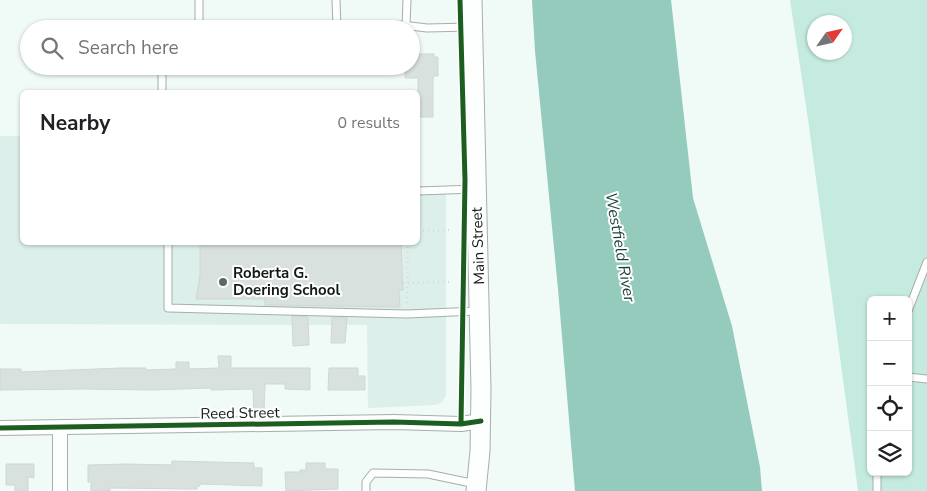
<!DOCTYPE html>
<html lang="en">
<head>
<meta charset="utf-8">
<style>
  body { margin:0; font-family:"Nunito Sans",sans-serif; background:#f6f6f6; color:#202124 }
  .controls { position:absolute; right:15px; bottom:15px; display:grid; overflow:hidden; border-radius:8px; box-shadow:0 1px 4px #0004 }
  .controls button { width:45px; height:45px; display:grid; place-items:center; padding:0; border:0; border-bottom:1px solid #e0e0e0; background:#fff; color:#202124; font:25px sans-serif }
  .compass { position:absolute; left:807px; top:15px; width:45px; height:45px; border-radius:50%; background:#fff; box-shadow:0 1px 4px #0004; rotate:56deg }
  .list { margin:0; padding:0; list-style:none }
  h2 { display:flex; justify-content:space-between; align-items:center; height:65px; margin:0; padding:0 20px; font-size:21px }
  h2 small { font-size:16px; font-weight:400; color:#757577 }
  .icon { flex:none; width:28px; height:28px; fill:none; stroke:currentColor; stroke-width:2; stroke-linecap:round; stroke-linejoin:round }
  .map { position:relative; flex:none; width:927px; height:491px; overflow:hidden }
  .search { position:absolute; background:#fff; box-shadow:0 1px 4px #0004; left:20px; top:20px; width:400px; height:55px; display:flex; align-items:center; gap:12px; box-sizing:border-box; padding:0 18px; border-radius:28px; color:#757577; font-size:19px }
  .panel { position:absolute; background:#fff; box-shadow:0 1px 4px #0004; left:20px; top:90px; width:400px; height:155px; border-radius:8px }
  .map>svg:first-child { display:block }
  .built { fill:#dcefea }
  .green { fill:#c5ebe0; fill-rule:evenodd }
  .water { fill:#94cbbd }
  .building { fill:#d8e1de; stroke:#d0d7d5 }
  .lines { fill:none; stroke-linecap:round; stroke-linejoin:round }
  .lane-casing { stroke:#a7aeac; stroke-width:9 }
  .street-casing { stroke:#a7aeac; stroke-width:16 }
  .secondary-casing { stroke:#a7aeac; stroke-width:21 }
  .path { stroke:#d9dbdb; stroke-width:2.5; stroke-dasharray:1 4; stroke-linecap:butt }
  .lane { stroke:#fdfefe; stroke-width:7 }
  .street { stroke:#fdfefe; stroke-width:14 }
  .secondary { stroke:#fdfefe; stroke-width:19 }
  .cycleway-casing { stroke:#fff; stroke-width:8 }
  .cycleway { stroke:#1b5e20; stroke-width:5 }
  .poi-dot { fill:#606866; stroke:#fff; stroke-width:2 }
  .labels { text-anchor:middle; stroke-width:4; stroke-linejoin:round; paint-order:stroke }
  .street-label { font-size:15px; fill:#131918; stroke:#fff }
  .poi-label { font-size:15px; font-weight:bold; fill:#131918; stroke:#fff; text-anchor:start }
  .water-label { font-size:16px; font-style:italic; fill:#1b3f36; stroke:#fff }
</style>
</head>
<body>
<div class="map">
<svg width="927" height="491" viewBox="0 0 927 491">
  <rect width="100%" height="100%" fill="#f0faf7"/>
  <path class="built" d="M0,136H22V242H418V186H446V396L441,403L434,405L368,408L367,325L0,324Z"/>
  <path class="green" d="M790,0H927V491H858L808,119ZM814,22H844V52H814ZM871,300H908V472H871Z"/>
  <path class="water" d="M532,0H671L693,198L732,326L760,467L762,491H575L558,289L535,51Z"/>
  <path class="building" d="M411,54H434V57H438V76H434L433,78V117H418V78H405V66H411Z
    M200,242H401L403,290H399L400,307L265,305V299H196L200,275Z
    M292,316L308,317L309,345L293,346Z
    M332,317L347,318L345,343H331Z
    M218,356H231V368H310V390L285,389V384H265L264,413H254L253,389L211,390V388L152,390L84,389L0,390V369H21V372L121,368H146V370L176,369V362H189V369L219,368Z
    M329,368H358V376H365V390H328Z
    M172,461L254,463V468H262V486L200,484V486H197V489L110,488V491H91V482H88V465L126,464L172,465Z
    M306,463H325V469H338V489L286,491L285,472H300V470H306Z
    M6,464H34V478L28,477V491H15V485H6Z"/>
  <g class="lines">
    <g class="lane-casing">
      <path id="lane" d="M199,0V29
        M336,0L337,28
        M406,26L407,0
        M319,29L402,25L427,28L471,27
        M162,66V92
        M418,191L475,189
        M168,242V308L407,314L477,311
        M908,311L927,262
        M908,377L927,379
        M877,472V491
        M366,491V482L373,473L428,474L476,484"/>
    </g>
    <g class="street-casing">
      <path id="street" d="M0,428L394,422L461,424L481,421
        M60,491V428"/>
    </g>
    <g class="secondary-casing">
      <path id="secondary" d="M472,0L481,390L480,451L476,491"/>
    </g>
    <path class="path" d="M418,231L452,230
      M403,283L452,282
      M407,303L408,242"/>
    <use href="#lane" class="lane"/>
    <use href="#street" class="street"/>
    <use href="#secondary" class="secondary"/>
    <g class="cycleway-casing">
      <path id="cycleway" d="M460,0L465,180L461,424
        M0,428L394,422L461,424L481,421"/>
    </g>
    <use href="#cycleway" class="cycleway"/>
  </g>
  <circle class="poi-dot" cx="223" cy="282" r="5"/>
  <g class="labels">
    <g class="street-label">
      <text transform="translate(478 246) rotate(-92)" y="5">Main Street</text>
      <text transform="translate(240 413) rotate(-1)" y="5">Reed Street</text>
    </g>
    <g class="poi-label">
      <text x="233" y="278">Roberta G.<tspan x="233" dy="17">Doering School</tspan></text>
    </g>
    <g class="water-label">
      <text transform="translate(621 247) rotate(80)" y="6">Westfield River</text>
    </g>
  </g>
</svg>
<div class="controls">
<button>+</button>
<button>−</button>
<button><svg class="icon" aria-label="locate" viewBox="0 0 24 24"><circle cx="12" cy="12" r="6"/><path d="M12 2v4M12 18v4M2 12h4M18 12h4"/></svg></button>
<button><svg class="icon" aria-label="layers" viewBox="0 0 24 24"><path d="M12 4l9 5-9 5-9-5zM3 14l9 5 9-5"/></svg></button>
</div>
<svg class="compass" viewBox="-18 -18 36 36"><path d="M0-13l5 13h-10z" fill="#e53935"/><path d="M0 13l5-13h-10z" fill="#757577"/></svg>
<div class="search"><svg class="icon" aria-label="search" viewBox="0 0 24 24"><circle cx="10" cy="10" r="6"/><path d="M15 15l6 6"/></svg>Search here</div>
<section class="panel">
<h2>Nearby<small>0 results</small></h2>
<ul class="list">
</ul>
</section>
</div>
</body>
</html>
